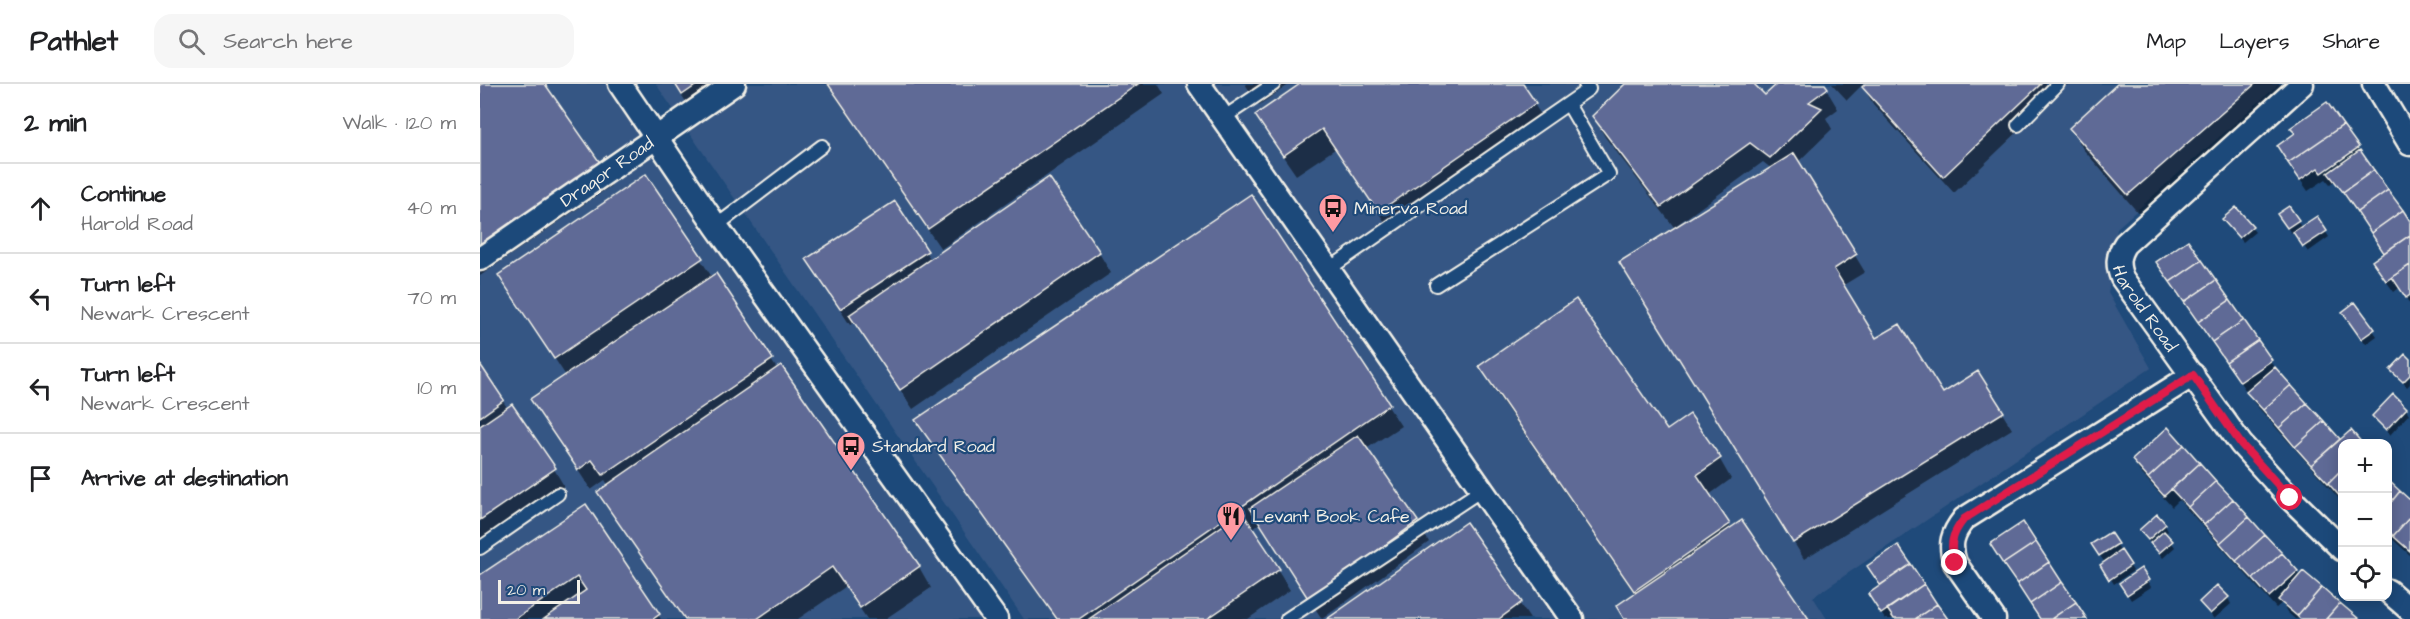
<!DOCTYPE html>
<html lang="en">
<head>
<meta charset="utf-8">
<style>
  body { margin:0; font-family:"Architects Daughter",sans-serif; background:#f6f6f6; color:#202124 }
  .controls { position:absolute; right:18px; bottom:18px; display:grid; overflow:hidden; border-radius:12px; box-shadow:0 3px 15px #0003 }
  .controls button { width:54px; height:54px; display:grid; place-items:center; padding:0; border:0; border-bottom:2px solid #e0e0e0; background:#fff; color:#202124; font:30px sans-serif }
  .scale { position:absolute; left:18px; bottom:15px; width:82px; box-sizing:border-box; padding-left:6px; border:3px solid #f4f1e8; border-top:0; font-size:16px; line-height:21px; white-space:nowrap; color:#f4f1e8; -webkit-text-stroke:4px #1f4a7a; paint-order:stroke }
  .stop { position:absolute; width:18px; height:18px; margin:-14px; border:4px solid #e11d48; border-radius:50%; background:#fff }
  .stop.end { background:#e11d48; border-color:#fff; box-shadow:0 2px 6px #0008 }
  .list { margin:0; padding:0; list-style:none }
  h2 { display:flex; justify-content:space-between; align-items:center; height:78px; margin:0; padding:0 24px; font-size:26px }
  h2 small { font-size:20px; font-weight:400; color:#757577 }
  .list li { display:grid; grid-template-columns:39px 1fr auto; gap:18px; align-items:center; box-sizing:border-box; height:90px; padding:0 24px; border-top:2px solid #e0e0e0 }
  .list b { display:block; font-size:22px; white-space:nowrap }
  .list p { margin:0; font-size:20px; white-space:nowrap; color:#757577 }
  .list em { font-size:20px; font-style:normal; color:#757577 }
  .icon { flex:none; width:33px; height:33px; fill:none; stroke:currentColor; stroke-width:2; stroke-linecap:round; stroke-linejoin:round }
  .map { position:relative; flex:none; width:1930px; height:535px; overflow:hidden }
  header { display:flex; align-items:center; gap:36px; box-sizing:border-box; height:84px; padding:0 30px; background:#fff; border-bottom:2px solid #e0e0e0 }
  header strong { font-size:28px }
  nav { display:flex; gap:33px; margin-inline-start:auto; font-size:21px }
  .search { width:420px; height:54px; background:#f6f6f6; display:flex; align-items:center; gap:15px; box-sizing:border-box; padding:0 21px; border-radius:18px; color:#757577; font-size:22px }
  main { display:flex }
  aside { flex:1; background:#fff }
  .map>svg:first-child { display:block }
  .built { fill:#365784 }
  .shadow { fill:#0007 }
  .building { fill:#5f6b96; stroke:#f4f1e8; stroke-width:1.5 }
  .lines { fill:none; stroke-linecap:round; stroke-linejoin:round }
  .lane-casing { stroke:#f4f1e8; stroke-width:16 }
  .street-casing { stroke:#f4f1e8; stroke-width:27 }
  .lane { stroke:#1f4a7a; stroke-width:12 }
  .street { stroke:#1f4a7a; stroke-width:22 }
  .route { stroke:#e11d48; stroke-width:8 }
  .labels { text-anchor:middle; stroke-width:4.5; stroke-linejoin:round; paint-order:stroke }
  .street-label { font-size:18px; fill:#f4f1e8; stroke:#1f4a7a }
  .poi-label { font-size:18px; fill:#f4f1e8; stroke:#1f4a7a; text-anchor:start }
</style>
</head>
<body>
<header>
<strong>Pathlet</strong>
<div class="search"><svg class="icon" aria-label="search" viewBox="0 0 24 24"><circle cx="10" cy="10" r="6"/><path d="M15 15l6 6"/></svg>Search here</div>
<nav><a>Map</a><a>Layers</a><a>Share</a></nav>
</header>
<main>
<aside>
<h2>2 min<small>Walk · 120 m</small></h2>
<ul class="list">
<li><svg class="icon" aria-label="ahead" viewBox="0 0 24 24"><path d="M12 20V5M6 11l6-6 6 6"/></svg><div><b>Continue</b><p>Harold Road</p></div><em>40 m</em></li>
<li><svg class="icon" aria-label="left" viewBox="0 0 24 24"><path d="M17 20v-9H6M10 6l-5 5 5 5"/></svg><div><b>Turn left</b><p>Newark Crescent</p></div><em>70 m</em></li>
<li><svg class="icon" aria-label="left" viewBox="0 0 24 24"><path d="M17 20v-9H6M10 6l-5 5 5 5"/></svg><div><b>Turn left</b><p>Newark Crescent</p></div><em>10 m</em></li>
<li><svg class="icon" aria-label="arrive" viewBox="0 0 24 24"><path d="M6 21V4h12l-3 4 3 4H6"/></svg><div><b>Arrive at destination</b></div></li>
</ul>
</aside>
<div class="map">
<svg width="1930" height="535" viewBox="0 0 1930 535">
  <rect width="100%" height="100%" fill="#1f4a7a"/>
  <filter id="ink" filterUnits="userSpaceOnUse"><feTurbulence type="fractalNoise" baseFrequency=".0167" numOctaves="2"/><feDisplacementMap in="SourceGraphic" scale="12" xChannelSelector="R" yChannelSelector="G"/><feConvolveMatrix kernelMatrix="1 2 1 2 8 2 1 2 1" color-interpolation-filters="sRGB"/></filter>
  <g filter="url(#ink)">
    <path class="built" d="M0,0H130L515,535H0Z
      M176,0H1799L1637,144L1628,209L1671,284L1333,513L1347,535H544Z"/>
    <path class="shadow" d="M0,0H63L131,102L0,192Z
      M194,0H260L215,31Z
      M347,0H678L684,10L461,165Z
      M765,0H810L779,21Z
      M823,0H1041L1067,40L911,147L855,65L816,91L789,52Z
      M1147,0H1272L1286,14L1299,0H1343L1358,25L1346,34L1352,45L1318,78L1385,188L1362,202L1396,256L1462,311L1522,329L1532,345L1324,475L1151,195L1292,85L1283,78L1194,143L1125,53L1113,32Z
      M1352,0H1588L1474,109L1393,20L1382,1L1367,16Z
      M1639,0H1810L1660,131L1603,65L1591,44Z
      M1847,20L1930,140V220L1919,204L1914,208L1901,190L1905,170L1855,97L1850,100L1846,95L1828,107L1805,74L1816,50Z
      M166,92L232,193L235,191L297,285L301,283L439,483L451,504L405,535H387L365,503L318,535H204L119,408L129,402L125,396L111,406L52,316L86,292L20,191Z
      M770,113L921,342L886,365L937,438L949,458L842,535L780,439L771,445L810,506L768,535H576L449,356L437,336Z
      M1837,134L1849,153L1828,168L1814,147L1811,149L1802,136L1817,137L1822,144Z
      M1748,141L1771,143L1775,148L1763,158Z
      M446,168L451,176L619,169L631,189L433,325L375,238L370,241L338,192Z
      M1685,190L1790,277L1796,286L1862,360V418L1775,320Z
      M1875,220L1897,252L1886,260L1867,234Z
      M1930,277V300L1927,303L1912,286Z
      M0,282L28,325L74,385L84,402L0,459Z
      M1001,282L1187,348L1239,374L1251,395L1229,411L1251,444L1327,535H1145L1155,510L1012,303Z
      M1926,325L1929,330L1910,351L1893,332Z
      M1653,376L1817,488L1820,493L1877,535H1815L1807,528L1802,519L1796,524L1699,416L1692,423L1660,388Z
      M1908,398L1930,418V471L1908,451Z
      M105,422L181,535H0V493Z
      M1677,432L1685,441L1688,447L1685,450L1695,463L1683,474L1664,452Z
      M986,440L1050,535H850Z
      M1637,461L1653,487L1634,500L1622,481L1625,479L1616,466Z
      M1417,463L1466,535H1405L1396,522L1401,502L1396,494Z
      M1660,486L1671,503L1651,516L1644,505Z
      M1748,514L1751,520L1734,535L1720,518Z"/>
    <path class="building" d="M0,0H65L121,80L0,164Z
      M195,0H218L202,11Z
      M348,0H658L448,145Z
      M820,0H1043L1056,19L898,128L842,45L803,72L775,31Z
      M1145,0H1274L1285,11L1297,0H1345L1348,4L1329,18L1342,24L1290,74L1270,59L1181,123L1112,32Z
      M1385,0H1561L1463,93L1382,3Z
      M1637,0H1775L1648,111L1589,44Z
      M1847,18L1863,41L1808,79L1797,62L1815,49L1810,44Z
      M1863,41L1879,63L1842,89L1838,84L1820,96L1808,79Z
      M1880,66L1894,86L1863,108L1848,89Z
      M1314,69L1377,170L1354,185L1396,254L1420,240L1463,309L1498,287L1524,328L1313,459L1139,178Z
      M1894,86L1908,106L1877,128L1863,108Z
      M166,90L223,174L74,275L18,191Z
      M569,93L620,168L420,306L369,231Z
      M1908,106L1923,126L1891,149L1877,128Z
      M771,110L910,320L599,535H577L435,336Z
      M415,117L448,167L360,225L326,175Z
      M1809,122L1819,136L1807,144L1797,130Z
      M1756,123L1773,142L1759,154L1742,135Z
      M1923,126L1930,137V151L1904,169L1891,149Z
      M1837,132L1847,147L1823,163L1813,148Z
      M1930,151V181L1906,197L1892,177Z
      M1708,156L1722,176L1690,198L1676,178Z
      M1722,176L1736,196L1704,218L1690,198Z
      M1930,181V211L1926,214L1912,193Z
      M236,189L293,275L123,391L112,376L98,386L50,315Z
      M1736,196L1750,216L1718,238L1704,218Z
      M1096,215L1187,346L1210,330L1241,374L1217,391L1250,440L1154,507L999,282Z
      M1750,216L1764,236L1732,258L1718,238Z
      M1875,218L1895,245L1881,255L1862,228Z
      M1764,236L1778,256L1746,278L1732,258Z
      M1778,256L1792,276L1760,298L1746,278Z
      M1925,270L1930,275V291L1923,298L1910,286Z
      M0,280L24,316L0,333Z
      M301,281L440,482L380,524L352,483L277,535H205L117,408Z
      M1795,283L1811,301L1783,326L1766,308Z
      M1811,301L1827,319L1799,344L1783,326Z
      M1913,310L1927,324L1906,346L1892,332Z
      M1827,319L1844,337L1815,363L1799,344Z
      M32,320L76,384L0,436V342Z
      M1844,337L1860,355L1831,381L1815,363Z
      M1688,343L1704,361L1668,394L1652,376Z
      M1871,346L1883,360H1862V385L1848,399L1831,381Z
      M878,351L938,437L829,516L770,424Z
      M1704,361L1720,379L1684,412L1668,394Z
      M1720,379L1736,397L1708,423L1691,405Z
      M1862,385V415L1848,399Z
      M1908,396L1920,407L1908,422Z
      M1736,397L1753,415L1724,441L1708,423Z
      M1920,407L1930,416V433L1913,452L1908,446V422Z
      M1753,415L1769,433L1740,459L1724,441Z
      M106,420L180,530L173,535H64L106,506L97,493L35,535H0V491Z
      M762,428L800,485L727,535H609Z
      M1677,430L1686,440L1668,456L1659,446Z
      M1769,433L1785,451L1756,477L1740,459Z
      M1930,433V467L1913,452Z
      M1262,436L1329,535H1144L1136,522Z
      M986,438L1042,518L1019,535H847Z
      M1543,438L1556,458L1523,480L1510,460Z
      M1684,447L1693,457L1679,469L1670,459Z
      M1630,448L1638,460L1619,472L1611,460Z
      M1785,451L1802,469L1773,495L1756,477Z
      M1556,458L1569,478L1537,500L1523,480Z
      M1418,461L1431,480L1400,501L1387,482Z
      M1641,466L1651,481L1629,496L1620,481Z
      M1802,469L1818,487L1789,513L1773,495Z
      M1569,478L1582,498L1550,520L1537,500Z
      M1431,480L1444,500L1401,530L1388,510Z
      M1661,484L1669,496L1647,511L1639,499Z
      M1823,487L1842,503L1817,532L1798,516Z
      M1582,498L1596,518L1571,535H1560L1550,520Z
      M1444,500L1457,520L1435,535H1414L1407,525Z
      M1737,501L1749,513L1730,530L1719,518Z
      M1842,503L1860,519L1846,535H1820L1817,532Z
      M1596,518L1607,535H1571Z
      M1860,519L1879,535H1846Z
      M1457,520L1468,535H1435Z"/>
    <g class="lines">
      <g class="lane-casing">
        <path id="lane" d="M743,34L794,0
          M1538,41L1578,0
          M236,142L342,62
          M849,185L1109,5L1105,0
          M956,201L1129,90L1088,20
          M0,464L78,410
          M807,535L1003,405"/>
      </g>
      <g class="street-casing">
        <g id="street">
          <path d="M140,0L236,142L516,535"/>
          <path d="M719,0L1092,535"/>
          <path id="s1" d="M1822,0L1645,160C1637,172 1637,181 1642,194L1761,360L1810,414L1862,465"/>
          <path d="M1894,0L1930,60"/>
          <path id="s2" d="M0,175L254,0"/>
          <path d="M1908,507L1930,526"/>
          <path d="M1514,535L1475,479C1469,460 1472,450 1484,435L1713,291"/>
        </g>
      </g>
      <use href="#lane" class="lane"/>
      <use href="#street" class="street"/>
    </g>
  </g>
  <g class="lines" filter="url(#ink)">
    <path class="route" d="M1475,479C1469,460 1472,450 1484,435L1713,291L1761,360L1810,414"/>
  </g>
  <defs>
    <g id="bus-pin" transform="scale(1.5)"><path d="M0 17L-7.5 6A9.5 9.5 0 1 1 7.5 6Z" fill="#ff9aa2" stroke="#1f4a7a"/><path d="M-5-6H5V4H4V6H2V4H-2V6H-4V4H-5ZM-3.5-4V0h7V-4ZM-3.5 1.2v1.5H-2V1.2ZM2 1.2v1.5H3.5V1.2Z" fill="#111"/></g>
    <g id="restaurant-pin" transform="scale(1.5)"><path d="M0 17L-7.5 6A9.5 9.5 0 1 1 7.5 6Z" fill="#ff9aa2" stroke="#1f4a7a"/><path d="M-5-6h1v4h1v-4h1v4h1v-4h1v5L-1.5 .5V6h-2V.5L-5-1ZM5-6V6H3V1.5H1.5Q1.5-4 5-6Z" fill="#111"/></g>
  </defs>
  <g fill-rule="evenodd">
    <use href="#bus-pin" x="853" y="124"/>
    <use href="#bus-pin" x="371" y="362"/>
    <use href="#restaurant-pin" x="751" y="432"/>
  </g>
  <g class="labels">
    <g class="street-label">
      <text dy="6" stroke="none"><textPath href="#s2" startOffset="154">Dragor Road</textPath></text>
      <text dy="6" stroke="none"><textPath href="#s1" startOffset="312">Harold Road</textPath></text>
    </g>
    <g class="poi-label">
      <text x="874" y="130">Minerva Road</text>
      <text x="392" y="368">Standard Road</text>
      <text x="772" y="438">Levant Book Cafe</text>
    </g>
  </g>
</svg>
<div class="controls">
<button>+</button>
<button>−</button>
<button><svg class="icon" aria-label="locate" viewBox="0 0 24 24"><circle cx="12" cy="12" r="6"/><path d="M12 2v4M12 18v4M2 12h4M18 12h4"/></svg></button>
</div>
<div class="scale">20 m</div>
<div class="stop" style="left:1810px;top:414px"></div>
<div class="stop end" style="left:1475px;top:479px"></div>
</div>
</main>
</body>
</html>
